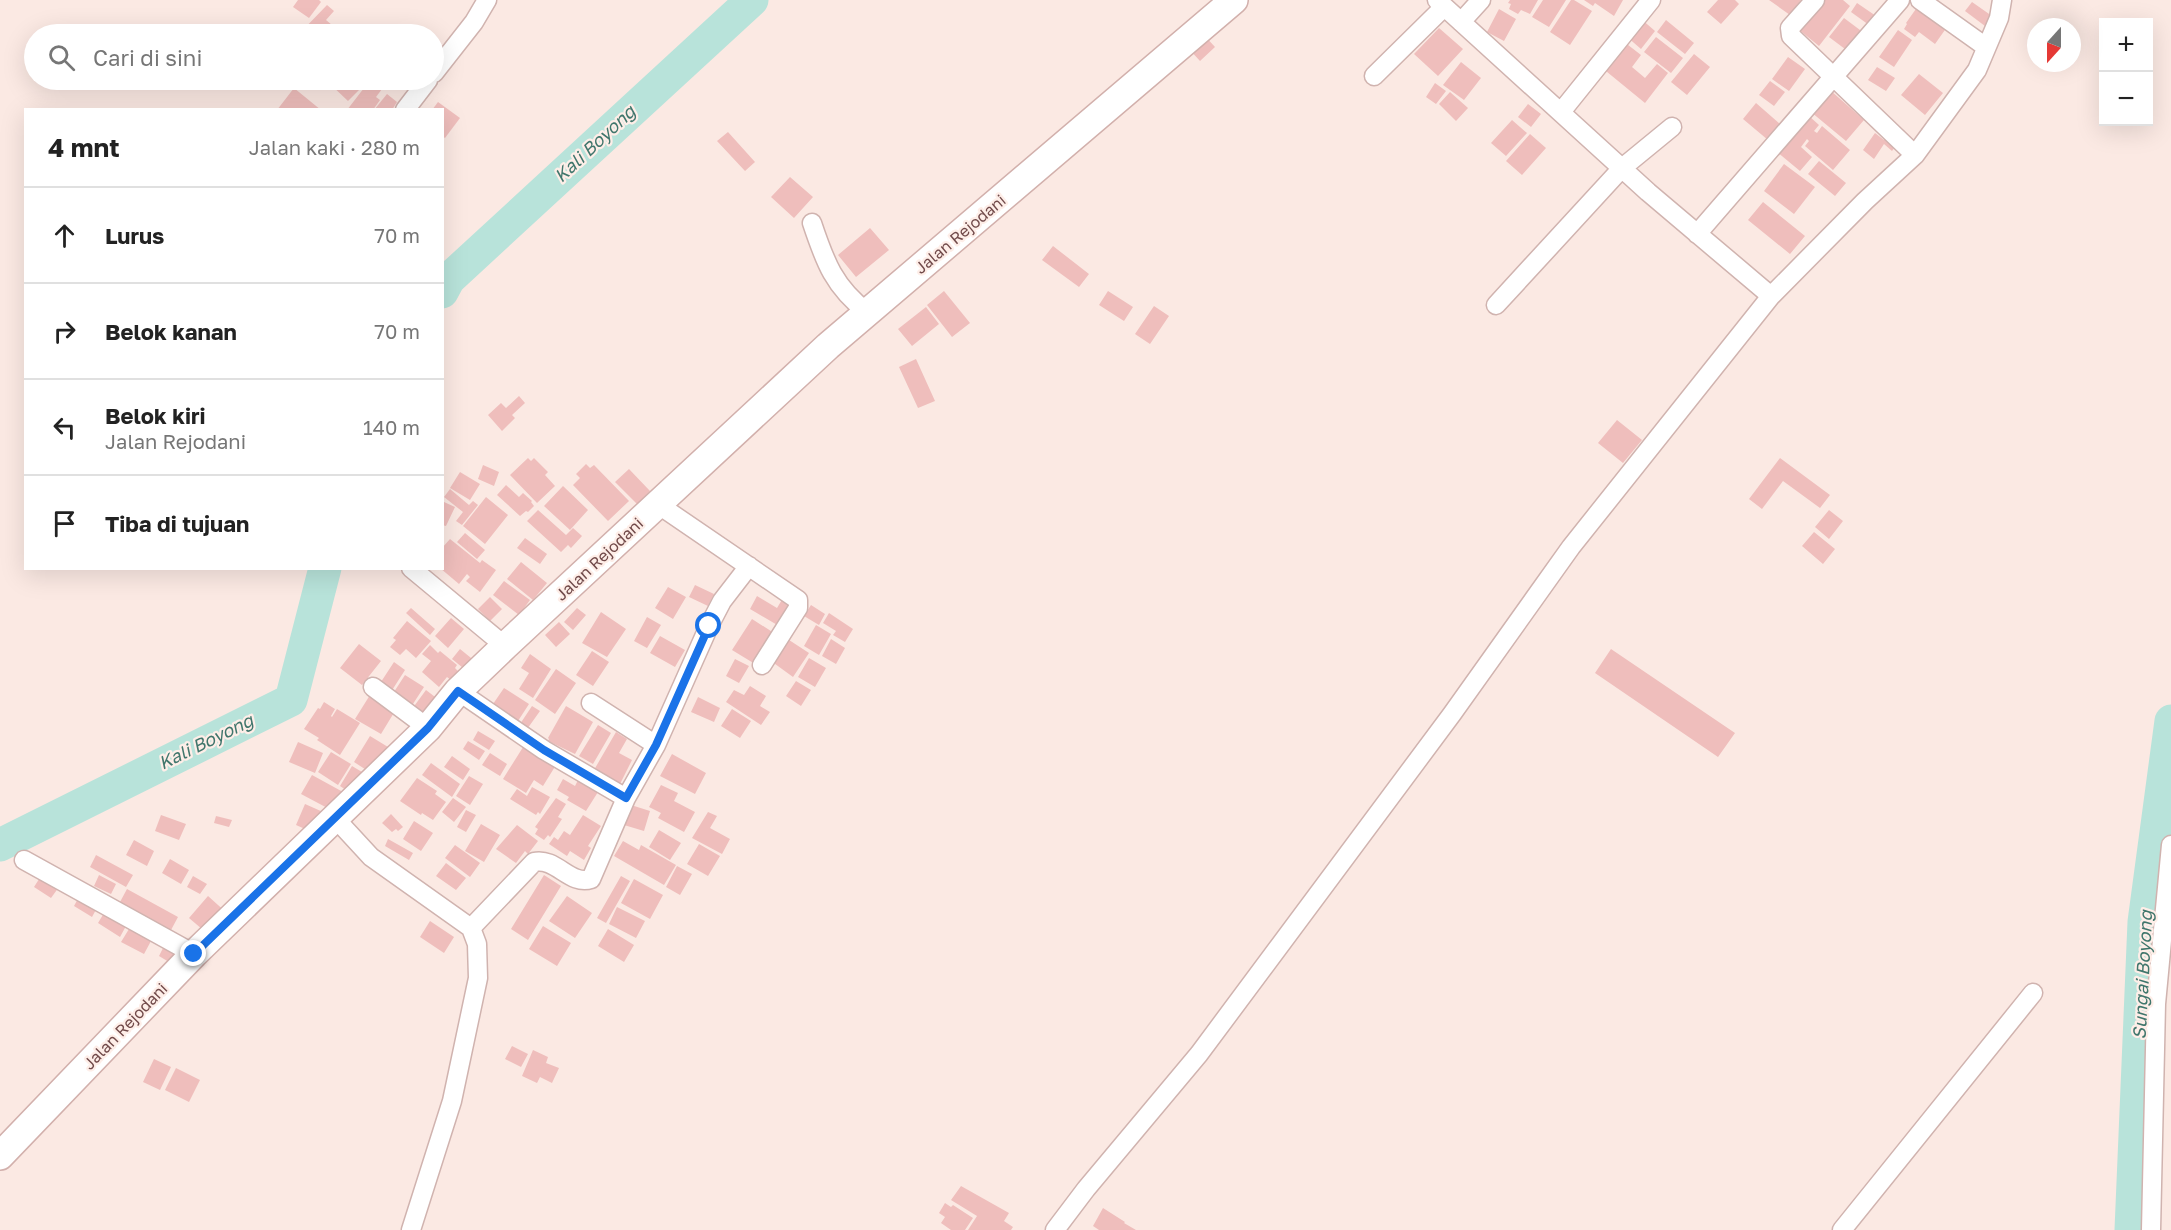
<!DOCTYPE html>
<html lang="id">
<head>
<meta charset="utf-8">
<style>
  body { margin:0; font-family:"Golos Text",sans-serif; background:#f6f6f6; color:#222 }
  .controls { position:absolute; right:18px; top:18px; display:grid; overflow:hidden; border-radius:0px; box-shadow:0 6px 24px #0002 }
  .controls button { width:54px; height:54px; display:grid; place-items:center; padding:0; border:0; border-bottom:2px solid #e0e0e0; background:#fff; color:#222; font:30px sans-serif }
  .compass { position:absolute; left:2027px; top:18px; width:54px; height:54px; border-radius:50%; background:#fff; box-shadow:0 6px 24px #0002; rotate:201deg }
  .stop { position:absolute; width:18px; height:18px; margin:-14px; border:4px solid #1a73e8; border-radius:50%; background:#fff }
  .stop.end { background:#1a73e8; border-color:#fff; box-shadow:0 2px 6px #0008 }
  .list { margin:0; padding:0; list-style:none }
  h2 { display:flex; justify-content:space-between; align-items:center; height:78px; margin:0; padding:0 24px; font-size:26px }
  h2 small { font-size:20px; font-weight:400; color:#767676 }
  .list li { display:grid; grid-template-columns:39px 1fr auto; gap:18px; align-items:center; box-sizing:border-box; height:96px; padding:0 24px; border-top:2px solid #e0e0e0 }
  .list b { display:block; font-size:22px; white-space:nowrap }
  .list p { margin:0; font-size:20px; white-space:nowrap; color:#767676 }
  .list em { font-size:20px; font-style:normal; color:#767676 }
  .icon { flex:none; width:33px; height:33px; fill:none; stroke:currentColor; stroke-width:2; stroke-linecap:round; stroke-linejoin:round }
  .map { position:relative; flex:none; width:2171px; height:1230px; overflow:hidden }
  .search { position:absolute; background:#fff; box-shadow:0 6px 24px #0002; left:24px; top:24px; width:420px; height:66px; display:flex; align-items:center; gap:15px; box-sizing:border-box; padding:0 21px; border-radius:33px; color:#767676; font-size:22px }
  .panel { position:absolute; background:#fff; box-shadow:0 6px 24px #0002; left:24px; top:108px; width:420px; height:462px; border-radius:0px }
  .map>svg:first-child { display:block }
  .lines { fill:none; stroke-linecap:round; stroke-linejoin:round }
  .river { stroke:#b8e3da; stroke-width:33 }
  .building { fill:#efbebc }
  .minor-casing { stroke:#d0b3af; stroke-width:21 }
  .secondary-casing { stroke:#d2b0ac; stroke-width:30 }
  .minor { stroke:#fff; stroke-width:18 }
  .secondary { stroke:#fff; stroke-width:27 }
  .route { stroke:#1a73e8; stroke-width:8 }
  .labels { text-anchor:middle; stroke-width:4.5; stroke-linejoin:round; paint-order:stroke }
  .street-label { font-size:16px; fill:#714a4a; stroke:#feeee8 }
  .water-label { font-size:18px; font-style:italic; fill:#40766c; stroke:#feeee8 }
</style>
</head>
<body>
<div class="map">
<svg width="2171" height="1230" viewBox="0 0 2171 1230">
  <rect width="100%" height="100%" fill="#fbe9e3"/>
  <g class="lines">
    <path class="river" d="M442,292L449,279L752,0
      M0,845L291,700L325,568
      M2131,1230L2144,922L2171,721"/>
  </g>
  <path class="building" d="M298,0H319L321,2L309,18L293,7Z
    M1510,0H1538L1530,14L1521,10L1518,14L1509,9L1511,4L1508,3Z
    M1543,0H1566L1549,27L1532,17Z
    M1571,0H1574L1592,11L1570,45L1550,32Z
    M1584,0H1623L1614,16L1595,3L1593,6Z
    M1718,0H1735L1739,4L1721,24L1707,12Z
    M1769,0H1801L1790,15Z
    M1821,0H1843L1850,6L1819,46L1798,29Z
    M1972,2L1992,16L1985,26L1965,11Z
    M1857,3L1876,16L1869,25L1851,12Z
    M327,5L334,11L326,20L332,25L324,34H299Z
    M1918,6L1947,27L1935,44L1919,32L1915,37L1904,29L1907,24L1906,23Z
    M1499,9L1516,19L1504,41L1487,32Z
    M1640,18L1655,31L1641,49L1626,36Z
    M1844,18L1864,33L1849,52L1829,37Z
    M1666,20L1694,43L1685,54L1657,32Z
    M1439,28L1463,49L1438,76L1414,54Z
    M1898,30L1912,40L1894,67L1879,57Z
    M1204,35L1215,47L1200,61L1189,49Z
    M1656,37L1683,58L1671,73L1644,52Z
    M1623,41L1641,55L1632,67L1645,78L1657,64L1668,73L1645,103L1601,67Z
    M1694,54L1710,67L1687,95L1671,82Z
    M1788,57L1805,69L1789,91L1772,79Z
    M1461,62L1481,78L1464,100L1443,85Z
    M1877,67L1895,78L1886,91L1868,80Z
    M1919,74L1943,93L1925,115L1901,95Z
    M333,80H369L348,101L329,83Z
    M1770,81L1785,92L1774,106L1759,95Z
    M372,82L382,89L376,97L380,100L373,110H347L364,88L366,89Z
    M1435,83L1446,91L1436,104L1426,97Z
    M294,88L321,110H277Z
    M1830,90L1864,120L1846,141L1811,112Z
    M1450,92L1468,108L1456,121L1439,104Z
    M387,94L397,102L392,110H374Z
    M438,102L460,118L445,138L442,136V110H432Z
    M1756,103L1781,125L1768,140L1743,119Z
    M1528,104L1541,114L1531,127L1518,117Z
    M1809,116L1819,125L1814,131L1817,133L1822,126L1850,150L1833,170L1805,146L1809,141L1807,139L1801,147L1812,157L1800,171L1777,152Z
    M1512,120L1527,133L1506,156L1491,143Z
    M728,132L755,162L745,171L717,141Z
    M1875,133L1884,140L1887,136L1898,143L1892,151L1884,144L1874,159L1863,150Z
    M1530,134L1546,148L1522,175L1506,161Z
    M1819,161L1846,183L1835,196L1808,174Z
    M1784,164L1815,187L1794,214L1764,191Z
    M790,177L813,197L794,218L771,197Z
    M1763,202L1805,236L1790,254L1748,220Z
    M870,228L889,250L856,277L838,255Z
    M1053,246L1089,274L1079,287L1042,260Z
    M944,291L970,323L952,337L927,305Z
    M1108,291L1133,307L1124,321L1099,305Z
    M1154,306L1169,316L1150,344L1135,334Z
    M926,307L939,324L912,346L898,329Z
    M916,359L935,401L918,408L899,367Z
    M519,396L525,403L512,415L515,418L502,431L488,415L501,403L506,408Z
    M1617,420L1642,440L1623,463L1598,443Z
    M528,458L531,461L534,458L548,472L545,475L555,486L537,503L510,475Z
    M1780,458L1830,495L1820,508L1783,481L1762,509L1749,499Z
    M586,464L590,468L594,465L629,501L608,521L573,485L580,478L576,474Z
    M483,465L499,472L494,486L478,479Z
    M629,469L650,491L637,504L615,482Z
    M460,472L480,484L470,500L450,488Z
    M506,485L519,497L523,493L532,501L531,502L534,506L528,512L526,511L520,516L497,495Z
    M563,486L588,510L570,530L544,506Z
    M450,489L469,505L473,501L478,505L462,525L456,521L463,512L444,497Z
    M486,497L508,515L485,544L463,526Z
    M444,502L455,507L446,526L442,525Z
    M538,510L566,535L573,528L582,536L571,548L568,545L561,552L527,521Z
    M1829,510L1843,521L1829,539L1815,527Z
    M1814,532L1835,549L1823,564L1802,546Z
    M465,533L485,550L477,559L457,542Z
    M525,538L547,554L540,564L517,548Z
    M450,539L480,563L482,560L496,570L480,592L466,581L470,577L467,574L459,584L440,568H442V548Z
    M521,562L547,583L533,600L507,579Z
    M504,581L530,600L519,615L493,595Z
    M695,585L714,594L708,606L689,597Z
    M668,587L686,597L673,619L655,608Z
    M757,596L777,608L783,598L790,602L784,612L787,614L779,626L750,609Z
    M490,597L502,609L490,621L478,609Z
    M811,605L825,614L819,625L804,616Z
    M411,608L435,629L430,635L406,613Z
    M577,608L586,615L573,630L564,622Z
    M601,612L626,629L607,657L582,643Z
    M829,613L853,629L845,642L833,635L836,631L823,623Z
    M647,617L661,625L647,648L634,641Z
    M451,618L464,629L448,648L435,636Z
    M752,619L774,633L755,664L732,650Z
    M407,621L431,641L416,658L406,649L400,655L390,647L396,640L393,638Z
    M559,622L570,634L556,647L545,635Z
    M816,625L831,634L819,655L804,646Z
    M660,636L685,650L675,667L650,653Z
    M786,638L809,653L793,677L771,661Z
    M831,639L845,648L836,664L822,656Z
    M359,644L381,661L362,685L340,668Z
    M430,645L438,653L440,651L457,665L455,668L464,677L457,685L447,677L439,687L422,672L431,661L422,654Z
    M460,649L476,662L468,672L452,659Z
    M1611,649L1735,733L1718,757L1595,673Z
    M592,651L609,662L593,686L576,675Z
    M530,654L551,669L533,698L519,689L529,673L521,668Z
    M809,658L826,668L815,687L798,677Z
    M735,659L749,666L739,683L726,676Z
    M394,662L405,670L389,695L377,688Z
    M556,669L576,683L555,714L535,700Z
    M405,675L424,687L411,707L392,695Z
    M796,681L811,690L801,706L786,696Z
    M750,686L766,696L760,706L770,712L761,725L726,702L734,690L744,695Z
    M504,688L529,704L518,721L493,704Z
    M426,690L439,700L426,719L412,709Z
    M370,695L395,711L381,734L355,719Z
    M698,697L720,708L714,722L691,712Z
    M324,702L335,709L331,716L332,717L337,709L360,723L340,755L317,740L319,738L304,729L318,708L320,709Z
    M532,706L540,711L525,732L518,727Z
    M566,706L593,722L575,754L548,741L549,739L548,738Z
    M732,709L751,721L740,738L721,726Z
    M598,725L611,733L593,764L579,756Z
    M478,731L495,741L489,750L473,740Z
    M616,732L627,739L619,753L632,760L620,784L594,770Z
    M370,736L388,747L371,773L354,762Z
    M468,741L485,751L479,760L463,749Z
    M298,742L323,753L315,773L289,762Z
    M525,744L556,765L543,786L534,780L526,793L503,779Z
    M331,752L351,764L338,785L318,772Z
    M490,753L507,764L500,776L482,765Z
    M672,754L706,773L695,794L660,776Z
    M452,756L470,769L463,780L444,767Z
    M431,763L460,784L452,797L422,775Z
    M352,766L367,775L355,796L340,786Z
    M312,775L343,792L333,811L301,794Z
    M469,776L483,784L470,805L456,796Z
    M417,778L437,791L435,794L446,802L433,820L422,813L421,815L400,801Z
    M563,779L575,786L578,780L598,792L586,811L567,800L569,797L557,790Z
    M661,785L678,793L674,801L695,812L684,832L658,818L661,813L649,807Z
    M532,787L550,797L540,814L538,812L536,815L510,799L517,789L527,796Z
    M453,798L466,807L454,822L442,812Z
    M556,798L566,804L558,817L562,819L550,837L548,835L544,840L535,834L538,829L535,827Z
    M305,804L323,812L314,833L296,825Z
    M631,805L650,811L644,831L624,825Z
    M466,810L476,815L466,832L457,827Z
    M708,812L717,816L710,828L730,839L722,854L692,838Z
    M391,814L403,827L398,831L396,829L392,832L382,823Z
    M161,815L186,824L179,840L155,831Z
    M583,815L601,826L588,846L591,848L584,860L570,851L567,856L549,844L554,837L558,840L564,831L570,835Z
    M216,816L232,820L229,827L214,823Z
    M414,821L433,833L421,851L403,839Z
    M481,824L500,835L484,862L465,851Z
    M517,825L538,841L528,854L525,851L516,863L496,849Z
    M659,830L681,843L670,860L649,847Z
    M388,839L413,853L409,860L385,846Z
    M134,840L154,851L147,866L126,855Z
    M623,841L639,850L641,845L676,865L664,885L614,856Z
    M699,844L720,856L708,876L687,864Z
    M455,845L480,863L470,877L445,858Z
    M96,855L133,875L126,887L90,867Z
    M170,859L189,870L181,884L162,873Z
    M446,863L466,878L456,890L436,876Z
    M677,866L692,874L680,895L666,887Z
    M99,875L116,884L111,894L94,886Z
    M544,875L561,886L528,940L511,929Z
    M41,876L59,887L51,898L34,887Z
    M193,876L207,884L200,894L187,887Z
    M621,876L630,881L606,923L597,918Z
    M634,879L663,895L650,919L621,903Z
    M127,889L178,917L171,930L120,902Z
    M80,895L98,906L92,917L74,906Z
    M208,896L228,914L209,935L189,918Z
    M567,896L592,913L575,938L549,921Z
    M617,907L645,921L636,938L609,924Z
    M104,913L126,926L120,937L98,923Z
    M430,921L454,937L444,953L420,937Z
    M543,926L571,943L557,966L529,949Z
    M129,929L151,941L144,954L121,942Z
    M608,929L634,945L624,962L598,946Z
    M164,946L180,955L174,965L159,956Z
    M512,1046L528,1054L521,1067L505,1059Z
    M533,1050L548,1057L546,1063L559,1068L552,1083L540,1077L537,1083L522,1076Z
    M154,1059L171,1067L160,1090L143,1082Z
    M176,1068L200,1080L189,1102L165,1090Z
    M961,1186L1009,1213L1004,1221L1013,1227L1011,1230H968L977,1216L951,1200Z
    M945,1203L951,1207L953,1205L973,1218L965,1230H951L941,1223L945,1217L939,1213Z
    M1103,1208L1125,1222L1124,1223L1136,1230H1099L1093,1226Z"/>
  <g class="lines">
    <g class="minor-casing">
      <path id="minor" d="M1437,0L1648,192L1771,296L1865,201L1915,155L1977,70L1999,18L2002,0
        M1815,0L1790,28L1791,36L1915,155
        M1920,0L1986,47
        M1461,22L1481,0
        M434,73L474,22L487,0
        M1374,76L1444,7
        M405,110L428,80
        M1561,112L1651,0
        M812,223C825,262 834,287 868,313
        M1697,234L1900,0
        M1496,305L1622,168L1672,127
        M659,505L798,600V608L762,665
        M411,568L505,646
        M373,687L428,728
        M458,691L544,750L626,798L591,879C570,886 556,857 534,862L471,928
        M591,703L656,745
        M626,798L656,745L709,626L722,601L749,566
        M335,818L371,857L471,928L477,944L478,978L452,1101L411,1230
        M24,860L194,954
        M1055,1230L1086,1189L1199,1054L1452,714L1571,547L1771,296
        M1842,1230L2033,993
        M2151,1230L2156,1004L2171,845"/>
    </g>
    <g class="secondary-casing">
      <path id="secondary" d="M0,1156L194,954L428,728L458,691L505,646L828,346L1234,0"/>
    </g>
    <use href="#minor" class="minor"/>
    <use href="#secondary" class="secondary"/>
  </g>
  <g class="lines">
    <path class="route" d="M194,954L428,728L458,691L544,750L626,798L656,745L709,626"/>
  </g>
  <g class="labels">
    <g class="street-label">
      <text transform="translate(960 234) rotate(-40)" y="6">Jalan Rejodani</text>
      <text transform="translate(599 559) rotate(-43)" y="6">Jalan Rejodani</text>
      <text transform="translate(125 1026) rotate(-46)" y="6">Jalan Rejodani</text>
    </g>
    <g class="water-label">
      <text transform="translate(595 144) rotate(-43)" y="6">Kali Boyong</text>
      <text transform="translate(206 742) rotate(-26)" y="6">Kali Boyong</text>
      <text transform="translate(2143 975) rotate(-87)" y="6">Sungai Boyong</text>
    </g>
  </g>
</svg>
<div class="controls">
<button>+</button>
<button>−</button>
</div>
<svg class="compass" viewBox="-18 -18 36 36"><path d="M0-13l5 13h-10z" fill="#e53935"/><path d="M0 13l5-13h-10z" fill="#767676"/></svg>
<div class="stop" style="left:709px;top:626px"></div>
<div class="stop end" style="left:194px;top:954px"></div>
<div class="search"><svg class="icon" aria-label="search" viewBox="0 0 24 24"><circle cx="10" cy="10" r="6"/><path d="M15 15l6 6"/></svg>Cari di sini</div>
<section class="panel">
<h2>4 mnt<small>Jalan kaki · 280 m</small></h2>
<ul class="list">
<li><svg class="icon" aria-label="ahead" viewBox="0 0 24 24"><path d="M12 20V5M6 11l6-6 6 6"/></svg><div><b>Lurus</b></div><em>70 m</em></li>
<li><svg class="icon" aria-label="right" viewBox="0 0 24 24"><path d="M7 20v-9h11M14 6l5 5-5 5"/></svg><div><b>Belok kanan</b></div><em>70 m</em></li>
<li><svg class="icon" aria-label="left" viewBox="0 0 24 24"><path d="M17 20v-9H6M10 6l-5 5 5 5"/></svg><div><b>Belok kiri</b><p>Jalan Rejodani</p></div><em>140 m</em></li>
<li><svg class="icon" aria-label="arrive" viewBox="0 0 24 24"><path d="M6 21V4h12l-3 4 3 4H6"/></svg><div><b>Tiba di tujuan</b></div></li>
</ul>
</section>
</div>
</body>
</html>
